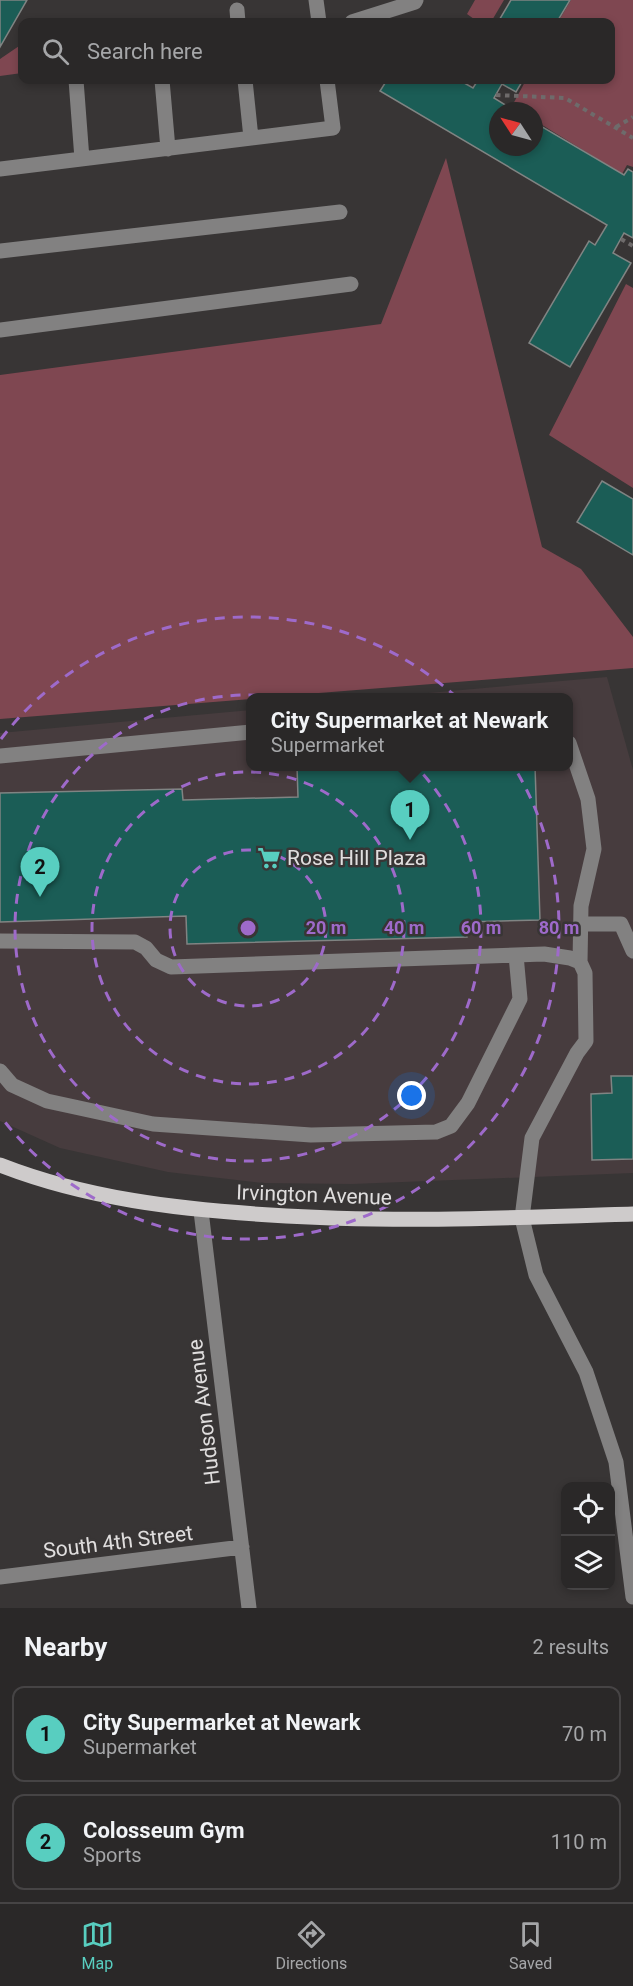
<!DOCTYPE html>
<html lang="en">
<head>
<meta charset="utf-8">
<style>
  body { margin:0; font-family:Roboto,sans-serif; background:#363434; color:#f1f3f6 }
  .controls { position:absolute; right:18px; bottom:18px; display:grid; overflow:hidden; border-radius:12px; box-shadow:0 3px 9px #0003 }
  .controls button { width:54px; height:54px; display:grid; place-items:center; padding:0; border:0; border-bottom:2px solid #464445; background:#2a2828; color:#f1f3f6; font:30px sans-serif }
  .compass { position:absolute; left:489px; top:102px; width:54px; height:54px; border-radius:50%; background:#2a2828; box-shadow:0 3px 9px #0003; rotate:306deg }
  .you { position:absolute; left:412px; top:1096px; width:21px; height:21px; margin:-15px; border:4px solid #fff; border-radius:50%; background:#1a73e8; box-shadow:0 0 0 9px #1a73e833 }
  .badge { display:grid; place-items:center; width:39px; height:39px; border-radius:50%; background:#58cec0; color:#111; font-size:20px; font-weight:700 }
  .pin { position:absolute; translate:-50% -50px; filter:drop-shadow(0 2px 3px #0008) }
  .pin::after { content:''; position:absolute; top:32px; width:21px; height:18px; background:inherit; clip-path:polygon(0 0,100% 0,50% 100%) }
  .popup { position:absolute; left:246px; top:693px; width:327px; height:78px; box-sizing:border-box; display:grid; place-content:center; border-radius:12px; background:#2a2828; filter:drop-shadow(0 2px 4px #0005); font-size:20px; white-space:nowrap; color:#a5a6a8 }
  .popup b { font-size:22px; color:#f1f3f6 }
  .popup::after { content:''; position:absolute; left:50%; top:100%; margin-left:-12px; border:12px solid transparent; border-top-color:#2a2828 }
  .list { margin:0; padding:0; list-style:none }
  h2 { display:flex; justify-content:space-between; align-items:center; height:78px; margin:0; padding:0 24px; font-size:26px }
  h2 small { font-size:20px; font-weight:400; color:#a5a6a8 }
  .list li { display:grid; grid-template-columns:39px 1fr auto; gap:18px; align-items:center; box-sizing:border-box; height:96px; margin:0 12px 12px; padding:0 12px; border:2px solid #464445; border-radius:12px }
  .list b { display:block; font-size:22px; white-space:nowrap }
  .list p { margin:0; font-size:20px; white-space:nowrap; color:#a5a6a8 }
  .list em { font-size:20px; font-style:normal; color:#a5a6a8 }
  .icon { flex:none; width:33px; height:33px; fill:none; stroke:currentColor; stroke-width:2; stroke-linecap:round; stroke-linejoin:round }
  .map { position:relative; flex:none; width:633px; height:1608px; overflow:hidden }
  .search { position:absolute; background:#2a2828; box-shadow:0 3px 9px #0003; left:18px; right:18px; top:18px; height:66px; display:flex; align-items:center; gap:15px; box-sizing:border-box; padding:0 21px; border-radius:12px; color:#a5a6a8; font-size:22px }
  .sheet { height:294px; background:#2a2828 }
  nav { display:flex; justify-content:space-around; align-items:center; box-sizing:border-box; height:84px; border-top:2px solid #464445; background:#2a2828; font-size:16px; color:#a5a6a8 }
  nav a { display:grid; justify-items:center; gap:3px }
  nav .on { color:#58cec0 }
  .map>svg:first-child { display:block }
  .built { fill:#473c3e }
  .green { fill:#7f4751 }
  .building { fill:#1b5d56; stroke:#808483; stroke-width:1.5 }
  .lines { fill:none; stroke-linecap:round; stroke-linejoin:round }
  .path { stroke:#6e6b6b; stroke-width:4; stroke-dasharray:4.5 4.5; stroke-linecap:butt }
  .minor { stroke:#828181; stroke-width:15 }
  .major { stroke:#cecbcb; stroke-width:15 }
  .ring { fill:none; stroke:#9e6aca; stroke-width:3; stroke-dasharray:10 8 }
  .labels { text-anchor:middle; stroke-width:5; stroke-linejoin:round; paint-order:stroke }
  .poi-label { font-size:21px; fill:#e0dede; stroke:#383535; text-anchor:start }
  .street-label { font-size:21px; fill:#e0dede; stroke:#383535 }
  .centre { fill:#9e6aca; stroke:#383535; stroke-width:3 }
  .ring-label { font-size:18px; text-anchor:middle; font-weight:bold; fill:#9e6aca; stroke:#383535; stroke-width:5; stroke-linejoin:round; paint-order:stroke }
</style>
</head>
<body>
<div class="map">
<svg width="633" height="1608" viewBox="0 0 633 1608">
  <rect width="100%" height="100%" fill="#383535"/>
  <path class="built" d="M607,677L633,770V1173L352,1184L262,1183L168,1172L60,1148L0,1121V733L251,710V766H569V698L383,697Z"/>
  <path class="green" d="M475,0H504L491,22H471L474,19L467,14Z
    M571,0H633V167L627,165L622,174L534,120V111H520L512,106L526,80H610V22H558Z
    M22,44V73L0,76V59Z
    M446,158L542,547L581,569L633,637V668L269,697L251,698V699L0,719V375L381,324Z
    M626,284L633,288V488L549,435Z"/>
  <path class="building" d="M0,0H27L0,47Z
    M511,0H570L557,22H498Z
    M387,80H459L473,88L478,80H523L516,92L502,84L494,98L515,111H498V147H534V122L624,175L628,169L633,172V238L624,233L613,253L631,263L570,367L529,343L589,241L595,245L607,225L380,91Z
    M602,481L633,499V555L577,522Z
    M297,766H535L540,920L466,922L467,937L187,944L186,916L0,922V793L182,789L183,800L298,797Z
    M611,1076H633V1159L592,1160L591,1094L612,1093Z"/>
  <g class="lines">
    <path class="path" d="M496,95L565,98L633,138
      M616,127L633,117
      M621,239L633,246"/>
    <path class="minor" d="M316,0L319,22
      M237,10L238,22
      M352,22L415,2L416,0
      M76,80L82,159
      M162,80L168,149
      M245,80L251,138
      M0,169L333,128L327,80
      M0,251L340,212
      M0,330L351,284
      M569,743L588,799L594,849L581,906L580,962
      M0,756L251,732
      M581,924H621L633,951
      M0,941L135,942L146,948L156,960L171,967L544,954L570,958L580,962L585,973L586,1041L577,1053L532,1138L522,1218L536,1275L586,1372L616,1462L633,1597
      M0,1071L12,1085L47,1101L153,1124L311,1135L436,1132L451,1126L468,1103L520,999L516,955
      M201,1211L249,1608
      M0,1577L242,1547"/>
    <path class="major" d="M0,1165C87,1199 178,1209 270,1215C391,1223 512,1218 633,1214"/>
  </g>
  <g class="ring">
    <circle cx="248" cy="928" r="78"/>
    <circle cx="248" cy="928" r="156"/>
    <circle cx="248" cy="928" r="233"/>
    <path d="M1 739A311 311 0 1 1 1 1117"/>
  </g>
  <defs>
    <g id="supermarket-bare" transform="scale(1.8)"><path d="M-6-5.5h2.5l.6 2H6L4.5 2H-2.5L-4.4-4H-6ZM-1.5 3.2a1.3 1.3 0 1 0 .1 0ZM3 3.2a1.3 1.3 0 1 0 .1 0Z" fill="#58cec0" stroke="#383535" stroke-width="2.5" paint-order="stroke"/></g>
  </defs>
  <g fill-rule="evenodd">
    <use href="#supermarket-bare" x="269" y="858"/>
  </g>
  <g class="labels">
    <g class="poi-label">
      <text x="287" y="865">Rose Hill Plaza</text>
    </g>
    <g class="street-label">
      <text transform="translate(314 1195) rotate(2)" y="7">Irvington Avenue</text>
      <text transform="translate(204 1412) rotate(-97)" y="7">Hudson Avenue</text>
      <text transform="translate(118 1542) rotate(-7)" y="7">South 4th Street</text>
    </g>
  </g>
  <circle cx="248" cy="928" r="9" class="centre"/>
  <g class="ring-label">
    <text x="326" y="934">20 m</text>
    <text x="404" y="934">40 m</text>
    <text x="481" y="934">60 m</text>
    <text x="559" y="934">80 m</text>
  </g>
</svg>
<div class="controls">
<button><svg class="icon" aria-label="locate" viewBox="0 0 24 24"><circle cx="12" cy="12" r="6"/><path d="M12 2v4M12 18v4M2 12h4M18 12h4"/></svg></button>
<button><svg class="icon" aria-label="layers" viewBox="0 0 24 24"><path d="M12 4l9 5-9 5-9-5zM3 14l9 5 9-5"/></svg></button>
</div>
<svg class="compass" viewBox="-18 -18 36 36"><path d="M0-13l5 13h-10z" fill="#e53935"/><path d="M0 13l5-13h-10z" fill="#a5a6a8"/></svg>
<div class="you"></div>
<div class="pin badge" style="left:410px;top:840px">1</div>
<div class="popup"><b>City Supermarket at Newark</b>Supermarket</div>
<div class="pin badge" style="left:40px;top:897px">2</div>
<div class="search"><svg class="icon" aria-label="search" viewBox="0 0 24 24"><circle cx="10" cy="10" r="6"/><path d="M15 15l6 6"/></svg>Search here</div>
</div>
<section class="sheet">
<h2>Nearby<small>2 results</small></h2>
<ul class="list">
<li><span class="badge">1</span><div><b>City Supermarket at Newark</b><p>Supermarket</p></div><em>70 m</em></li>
<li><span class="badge">2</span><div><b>Colosseum Gym</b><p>Sports</p></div><em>110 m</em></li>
</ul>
</section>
<nav>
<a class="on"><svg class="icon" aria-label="map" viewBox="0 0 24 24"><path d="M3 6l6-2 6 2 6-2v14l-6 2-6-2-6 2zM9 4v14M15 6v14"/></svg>Map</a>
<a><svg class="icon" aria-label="directions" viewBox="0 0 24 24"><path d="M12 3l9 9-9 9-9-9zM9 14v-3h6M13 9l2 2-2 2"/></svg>Directions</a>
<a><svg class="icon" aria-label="saved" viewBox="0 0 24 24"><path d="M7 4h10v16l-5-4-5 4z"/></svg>Saved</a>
</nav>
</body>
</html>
